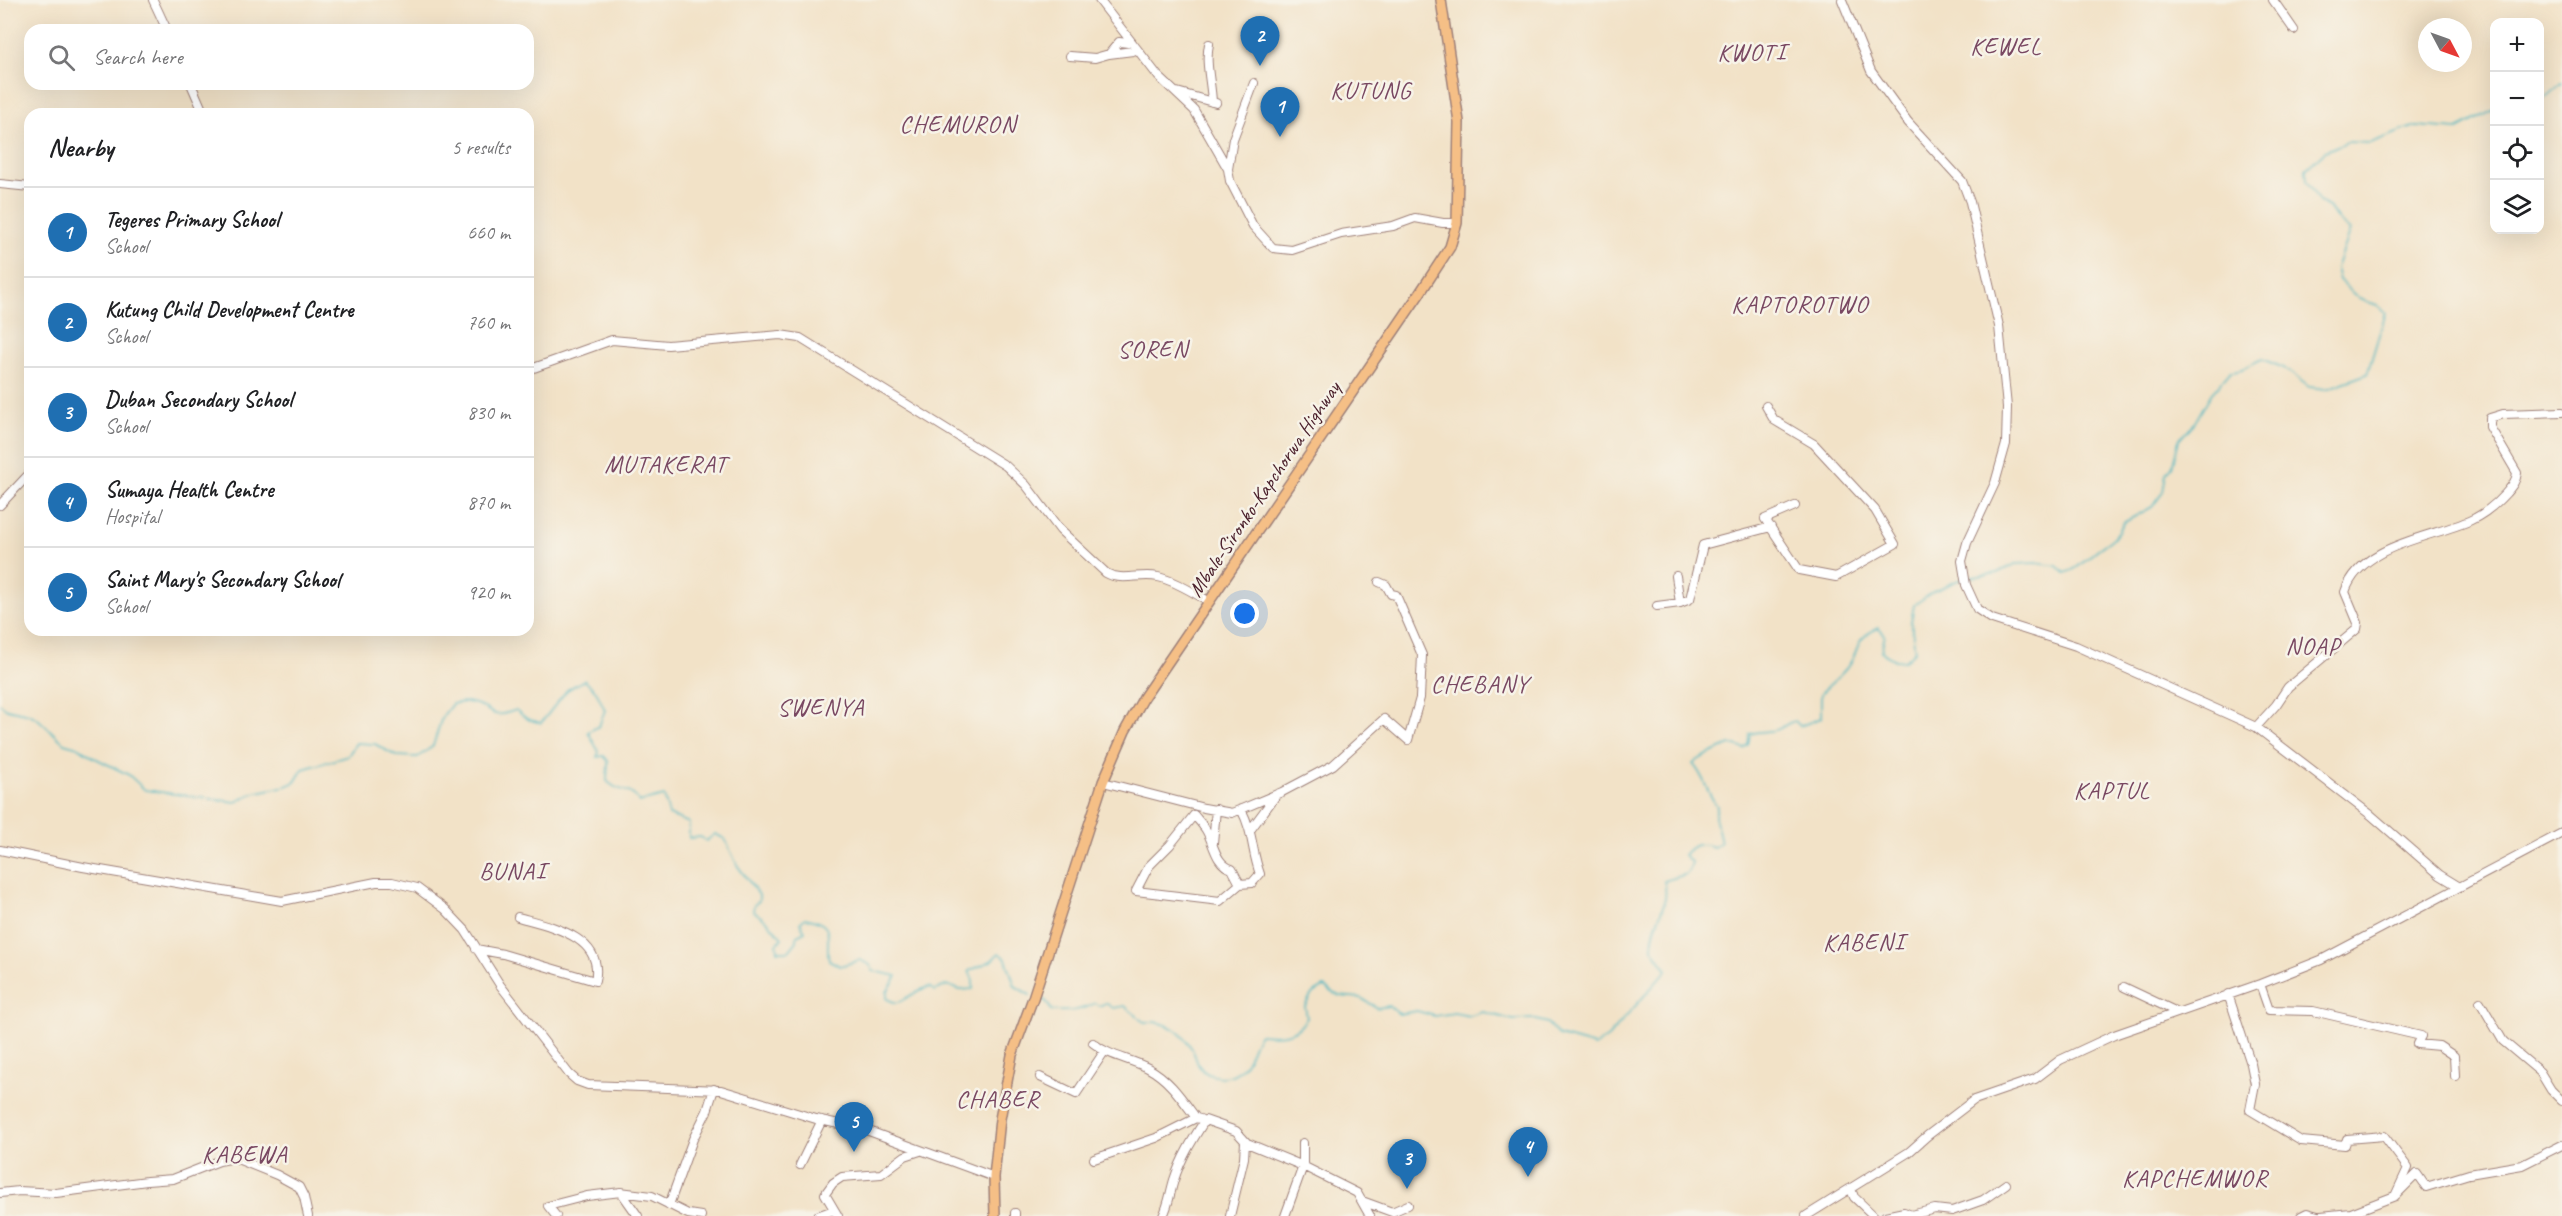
<!DOCTYPE html>
<html lang="en">
<head>
<meta charset="utf-8">
<style>
  body { margin:0; font-family:Caveat,sans-serif; background:#f6f6f6; color:#202124 }
  .controls { position:absolute; right:18px; top:18px; display:grid; overflow:hidden; border-radius:12px; box-shadow:0 6px 24px #0002 }
  .controls button { width:54px; height:54px; display:grid; place-items:center; padding:0; border:0; border-bottom:2px solid #e0e0e0; background:#fff; color:#202124; font:30px sans-serif }
  .compass { position:absolute; left:2418px; top:18px; width:54px; height:54px; border-radius:50%; background:#fff; box-shadow:0 6px 24px #0002; rotate:131deg }
  .you { position:absolute; left:1245px; top:614px; width:21px; height:21px; margin:-15px; border:4px solid #fff; border-radius:50%; background:#1a73e8; box-shadow:0 0 0 9px #1a73e833 }
  .badge { display:grid; place-items:center; width:39px; height:39px; border-radius:50%; background:#1f6fb2; color:#fff; font-size:20px; font-weight:700 }
  .pin { position:absolute; translate:-50% -50px; filter:drop-shadow(0 2px 3px #0008) }
  .pin::after { content:''; position:absolute; top:32px; width:21px; height:18px; background:inherit; clip-path:polygon(0 0,100% 0,50% 100%) }
  .list { margin:0; padding:0; list-style:none }
  h2 { display:flex; justify-content:space-between; align-items:center; height:78px; margin:0; padding:0 24px; font-size:26px }
  h2 small { font-size:20px; font-weight:400; color:#757577 }
  .list li { display:grid; grid-template-columns:39px 1fr auto; gap:18px; align-items:center; box-sizing:border-box; height:90px; padding:0 24px; border-top:2px solid #e0e0e0 }
  .list b { display:block; font-size:22px; white-space:nowrap }
  .list p { margin:0; font-size:20px; white-space:nowrap; color:#757577 }
  .list em { font-size:20px; font-style:normal; color:#757577 }
  .icon { flex:none; width:33px; height:33px; fill:none; stroke:currentColor; stroke-width:2; stroke-linecap:round; stroke-linejoin:round }
  .map { position:relative; flex:none; width:2562px; height:1216px; overflow:hidden }
  .search { position:absolute; background:#fff; box-shadow:0 6px 24px #0002; left:24px; top:24px; width:510px; height:66px; display:flex; align-items:center; gap:15px; box-sizing:border-box; padding:0 21px; border-radius:18px; color:#757577; font-size:22px }
  .panel { position:absolute; background:#fff; box-shadow:0 6px 24px #0002; left:24px; top:108px; width:510px; height:528px; border-radius:18px }
  .map>svg:first-child { display:block }
  .lines { fill:none; stroke-linecap:round; stroke-linejoin:round }
  .stream { stroke:#46b5c1; stroke-width:1.5 }
  .minor-casing { stroke:#9e8079; stroke-width:10 }
  .major-casing { stroke:#9e8079; stroke-width:12 }
  .minor { stroke:#fff; stroke-width:8 }
  .major { stroke:#f5bf86; stroke-width:9 }
  .labels { text-anchor:middle; stroke-width:5; stroke-linejoin:round; paint-order:stroke }
  .street-label { font-size:21px; fill:#4a1f2b; stroke:#f7f3e8 }
  .quarter-label { font-size:24px; letter-spacing:1.5px; fill:#794862; stroke:#f7f3e8 }
</style>
</head>
<body>
<div class="map">
<svg width="2562" height="1216" viewBox="0 0 2562 1216">
  <rect width="100%" height="100%" fill="#f7f3e8"/>
  <filter id="ink" filterUnits="userSpaceOnUse"><feTurbulence type="fractalNoise" baseFrequency=".0167" numOctaves="2"/><feDisplacementMap in="SourceGraphic" scale="12" xChannelSelector="R" yChannelSelector="G"/><feConvolveMatrix kernelMatrix="1 2 1 2 8 2 1 2 1" color-interpolation-filters="sRGB"/></filter>
  <filter id="wash" filterUnits="userSpaceOnUse"><feTurbulence type="fractalNoise" baseFrequency=".008" numOctaves="4" result="noise"/><feDisplacementMap in="SourceGraphic" scale="24" xChannelSelector="R" yChannelSelector="G"/><feGaussianBlur stdDeviation="1.35" result="paint"/><feColorMatrix in="noise" values="0 0 0 0 0 0 0 0 0 0 0 0 0 0 0 0 0 1.4 0 .05"/><feComposite in="paint" operator="in"/></filter>
  <g filter="url(#wash)">
    <rect width="100%" height="100%" fill="#f2e2c7"/>
    <g class="lines">
      <path class="stream" d="M2540,98L2547,96L2562,83
        M1967,578L1997,573L2015,564L2036,563L2057,566L2065,573C2077,569 2080,565 2089,557C2102,543 2116,542 2123,523L2152,507L2163,492L2166,473L2172,467L2179,440L2195,422L2211,394L2231,371C2246,370 2249,364 2262,359L2284,368L2309,387L2326,389L2367,374L2386,312L2377,305L2359,299L2339,280L2336,268L2350,230L2338,220L2329,207L2319,202L2307,181L2306,169L2325,151L2347,142L2370,143L2416,126L2458,129L2494,110
        M0,704L7,709L29,714L38,719L64,743L78,747L95,758L129,775L145,790L236,802L253,793L286,786L295,782L303,769L348,756L356,743L375,744L396,756L418,757L433,746L442,717L452,704C458,703 466,701 472,703C496,709 486,721 516,710L527,719L541,723L567,690L584,680L596,691L605,710L599,726L588,732L599,752L597,757L604,756L608,761L607,781C619,794 627,785 640,802L664,796L669,815L689,823V838L701,837L706,841L715,834L725,839L737,865L759,895V901L754,905L753,911L767,921L782,938L777,944L778,951H789L797,941V935L805,931L800,923L805,918C839,924 824,939 829,960L840,966L860,960L870,965L873,971L897,976L887,992V999L896,1003C909,998 916,990 929,987L935,991L947,985L960,990L973,989V980L969,971L991,961L999,953L1006,959L1015,986L1030,995
        M1037,997L1046,1001L1052,1011C1068,1012 1081,1011 1095,1003L1099,1006L1106,1003L1113,1008L1125,1006L1144,1022C1166,1020 1181,1030 1192,1049C1195,1054 1196,1061 1199,1066C1208,1079 1229,1080 1240,1070C1252,1058 1251,1045 1260,1034C1280,1036 1296,1036 1307,1018L1305,1006L1312,994L1324,987L1339,996L1361,998L1377,1008L1389,1006L1399,1014L1417,1011L1435,1016L1454,1013L1470,1016L1483,1012L1513,1020L1533,1019L1547,1023L1559,1036L1595,1046L1608,1037L1667,970L1652,948C1652,920 1671,906 1664,881L1687,874L1692,863L1684,855C1693,844 1700,842 1714,847L1721,842L1715,817L1717,806C1705,790 1706,779 1693,764C1704,754 1717,752 1730,744L1744,749L1748,745L1750,734C1759,731 1767,732 1776,730C1783,728 1788,722 1795,721L1800,726L1821,718V693C1830,684 1841,676 1849,665C1861,647 1853,640 1878,628L1885,635L1881,652L1895,660L1905,661L1915,651L1911,622L1914,605L1934,591L1963,578"/>
    </g>
  </g>
  <g filter="url(#ink)">
    <g class="lines">
      <g class="minor-casing">
        <path id="minor" d="M153,0L167,30
          M1099,0L1158,76L1194,110L1228,169L1230,181L1253,226L1273,248L1292,250L1341,234L1393,226L1415,218L1443,223H1457
          M1842,0L1871,71L1908,122L1962,181L1970,202L1999,326L2007,407L2006,444L1995,483L1967,543L1962,561L1966,585L1977,609L1992,619L2076,646L2256,727L2371,815L2440,875L2458,886
          M2273,0L2294,30
          M1209,44C1205,63 1211,81 1212,102
          M1109,54L1133,51
          M1070,56L1095,58L1109,54L1119,42L1128,43
          M191,84L204,114
          M1177,92L1216,103
          M1228,169L1233,139L1254,83
          M0,184L30,187
          M528,370L612,340L668,345L780,335L800,338L1006,466L1026,485L1060,530L1106,573C1121,582 1141,573 1158,577C1176,581 1193,593 1209,601
          M1766,406L1774,420L1814,444L1875,510L1895,544L1836,577L1799,570L1765,519L1795,506
          M0,505L30,473
          M1676,576L1680,603L1690,599L1703,545L1771,527
          M1657,606L1680,603
          M2256,727L2276,705L2288,687L2357,629L2358,623L2345,592C2361,544 2430,538 2469,521C2483,515 2496,504 2506,493C2511,487 2516,482 2517,473L2490,427V418L2503,414L2562,412
          M1103,782L1204,808L1232,813L1282,792L1333,765L1384,719L1408,740L1420,698L1422,655L1396,595L1391,594L1386,585L1379,582
          M1251,829L1277,794
          M1213,843L1216,809
          M0,850L83,867L282,901L376,882H392L417,888L445,909L465,930L500,985L569,1074L577,1081L588,1085L721,1090L816,1119L866,1130L994,1177
          M1240,884L1232,869C1215,864 1214,843 1206,830C1203,825 1198,820 1194,815L1170,845L1149,866L1136,891L1220,901L1240,884L1252,883L1260,874C1251,849 1254,834 1241,809
          M476,949L503,954L595,981C605,936 549,926 518,917
          M2260,984L2269,1010L2313,1011L2421,1036L2417,1044L2439,1046L2454,1056L2455,1076
          M2124,987L2177,1012
          M2228,994L2251,1064L2255,1084L2250,1110L2301,1141L2345,1145L2347,1139L2384,1136L2408,1168L2395,1196
          M2480,1002L2503,1041L2540,1072L2551,1090L2562,1101
          M1093,1043C1110,1057 1129,1058 1148,1068C1169,1079 1182,1099 1196,1118
          M1040,1077L1076,1094L1104,1052
          M1094,1159L1156,1138L1196,1118L1200,1119
          M800,1165L822,1120
          M1851,1189L1854,1197L1874,1216
          M620,1192L652,1196L688,1214L701,1216
          M0,1193L19,1191L56,1193L147,1181L173,1179L219,1161L235,1158L277,1175L299,1187L304,1197L308,1216
          M1362,1201L1392,1212L1408,1205
          M669,1205L693,1139L707,1111L714,1089
          M556,1216L548,1206L587,1196L621,1192L638,1216
          M817,1216L834,1210
          M838,1216L825,1194L833,1183L842,1177L881,1174L905,1156L920,1151
          M1015,1216V1213
          M1163,1216C1169,1204 1170,1193 1174,1180C1181,1158 1193,1139 1205,1120L1236,1131L1247,1143L1303,1166L1357,1193L1370,1216
          M1230,1216L1244,1158L1245,1142
          M1285,1216L1303,1166V1143
          M1806,1216L1909,1152L1927,1136L1974,1100L2035,1079L2060,1060L2114,1035L2260,984L2321,960L2562,833
          M1885,1216L1904,1212L1911,1215L1935,1209L1952,1211L1983,1200L2006,1184
          M2301,1216L2307,1213L2318,1216
          M2321,1216L2351,1213L2395,1196L2417,1174L2426,1187L2469,1174L2522,1165L2562,1145"/>
      </g>
      <g class="major-casing">
        <path id="major" d="M995,1216L994,1177L1000,1119L1012,1055L1033,998L1103,782L1125,731L1144,697L1420,293L1450,247L1457,223L1459,122L1441,0"/>
      </g>
      <use href="#minor" class="minor"/>
      <use href="#major" class="major"/>
    </g>
  </g>
  <g class="labels">
    <g class="street-label">
      <text transform="translate(1264 489) rotate(-56)" y="7">Mbale-Sironko-Kapchorwa Highway</text>
    </g>
    <g class="quarter-label">
      <text x="2006" y="54">KEWEL</text>
      <text x="1752" y="60">KWOTI</text>
      <text x="1371" y="98">KUTUNG</text>
      <text x="958" y="132">CHEMURON</text>
      <text x="1800" y="312">KAPTOROTWO</text>
      <text x="1153" y="357">SOREN</text>
      <text x="666" y="472">MUTAKERAT</text>
      <text x="2313" y="654">NOAP</text>
      <text x="1480" y="692">CHEBANY</text>
      <text x="821" y="715">SWENYA</text>
      <text x="2112" y="798">KAPTUL</text>
      <text x="513" y="879">BUNAI</text>
      <text x="1864" y="950">KABENI</text>
      <text x="998" y="1107">CHABER</text>
      <text x="245" y="1162">KABEWA</text>
      <text x="2195" y="1186">KAPCHEMWOR</text>
    </g>
  </g>
</svg>
<div class="controls">
<button>+</button>
<button>−</button>
<button><svg class="icon" aria-label="locate" viewBox="0 0 24 24"><circle cx="12" cy="12" r="6"/><path d="M12 2v4M12 18v4M2 12h4M18 12h4"/></svg></button>
<button><svg class="icon" aria-label="layers" viewBox="0 0 24 24"><path d="M12 4l9 5-9 5-9-5zM3 14l9 5 9-5"/></svg></button>
</div>
<svg class="compass" viewBox="-18 -18 36 36"><path d="M0-13l5 13h-10z" fill="#e53935"/><path d="M0 13l5-13h-10z" fill="#757577"/></svg>
<div class="you"></div>
<div class="pin badge" style="left:1280px;top:137px">1</div>
<div class="pin badge" style="left:1260px;top:66px">2</div>
<div class="pin badge" style="left:1407px;top:1189px">3</div>
<div class="pin badge" style="left:1528px;top:1177px">4</div>
<div class="pin badge" style="left:854px;top:1152px">5</div>
<div class="search"><svg class="icon" aria-label="search" viewBox="0 0 24 24"><circle cx="10" cy="10" r="6"/><path d="M15 15l6 6"/></svg>Search here</div>
<section class="panel">
<h2>Nearby<small>5 results</small></h2>
<ul class="list">
<li><span class="badge">1</span><div><b>Tegeres Primary School</b><p>School</p></div><em>660 m</em></li>
<li><span class="badge">2</span><div><b>Kutung Child Development Centre</b><p>School</p></div><em>760 m</em></li>
<li><span class="badge">3</span><div><b>Duban Secondary School</b><p>School</p></div><em>830 m</em></li>
<li><span class="badge">4</span><div><b>Sumaya Health Centre</b><p>Hospital</p></div><em>870 m</em></li>
<li><span class="badge">5</span><div><b>Saint Mary's Secondary School</b><p>School</p></div><em>920 m</em></li>
</ul>
</section>
</div>
</body>
</html>
